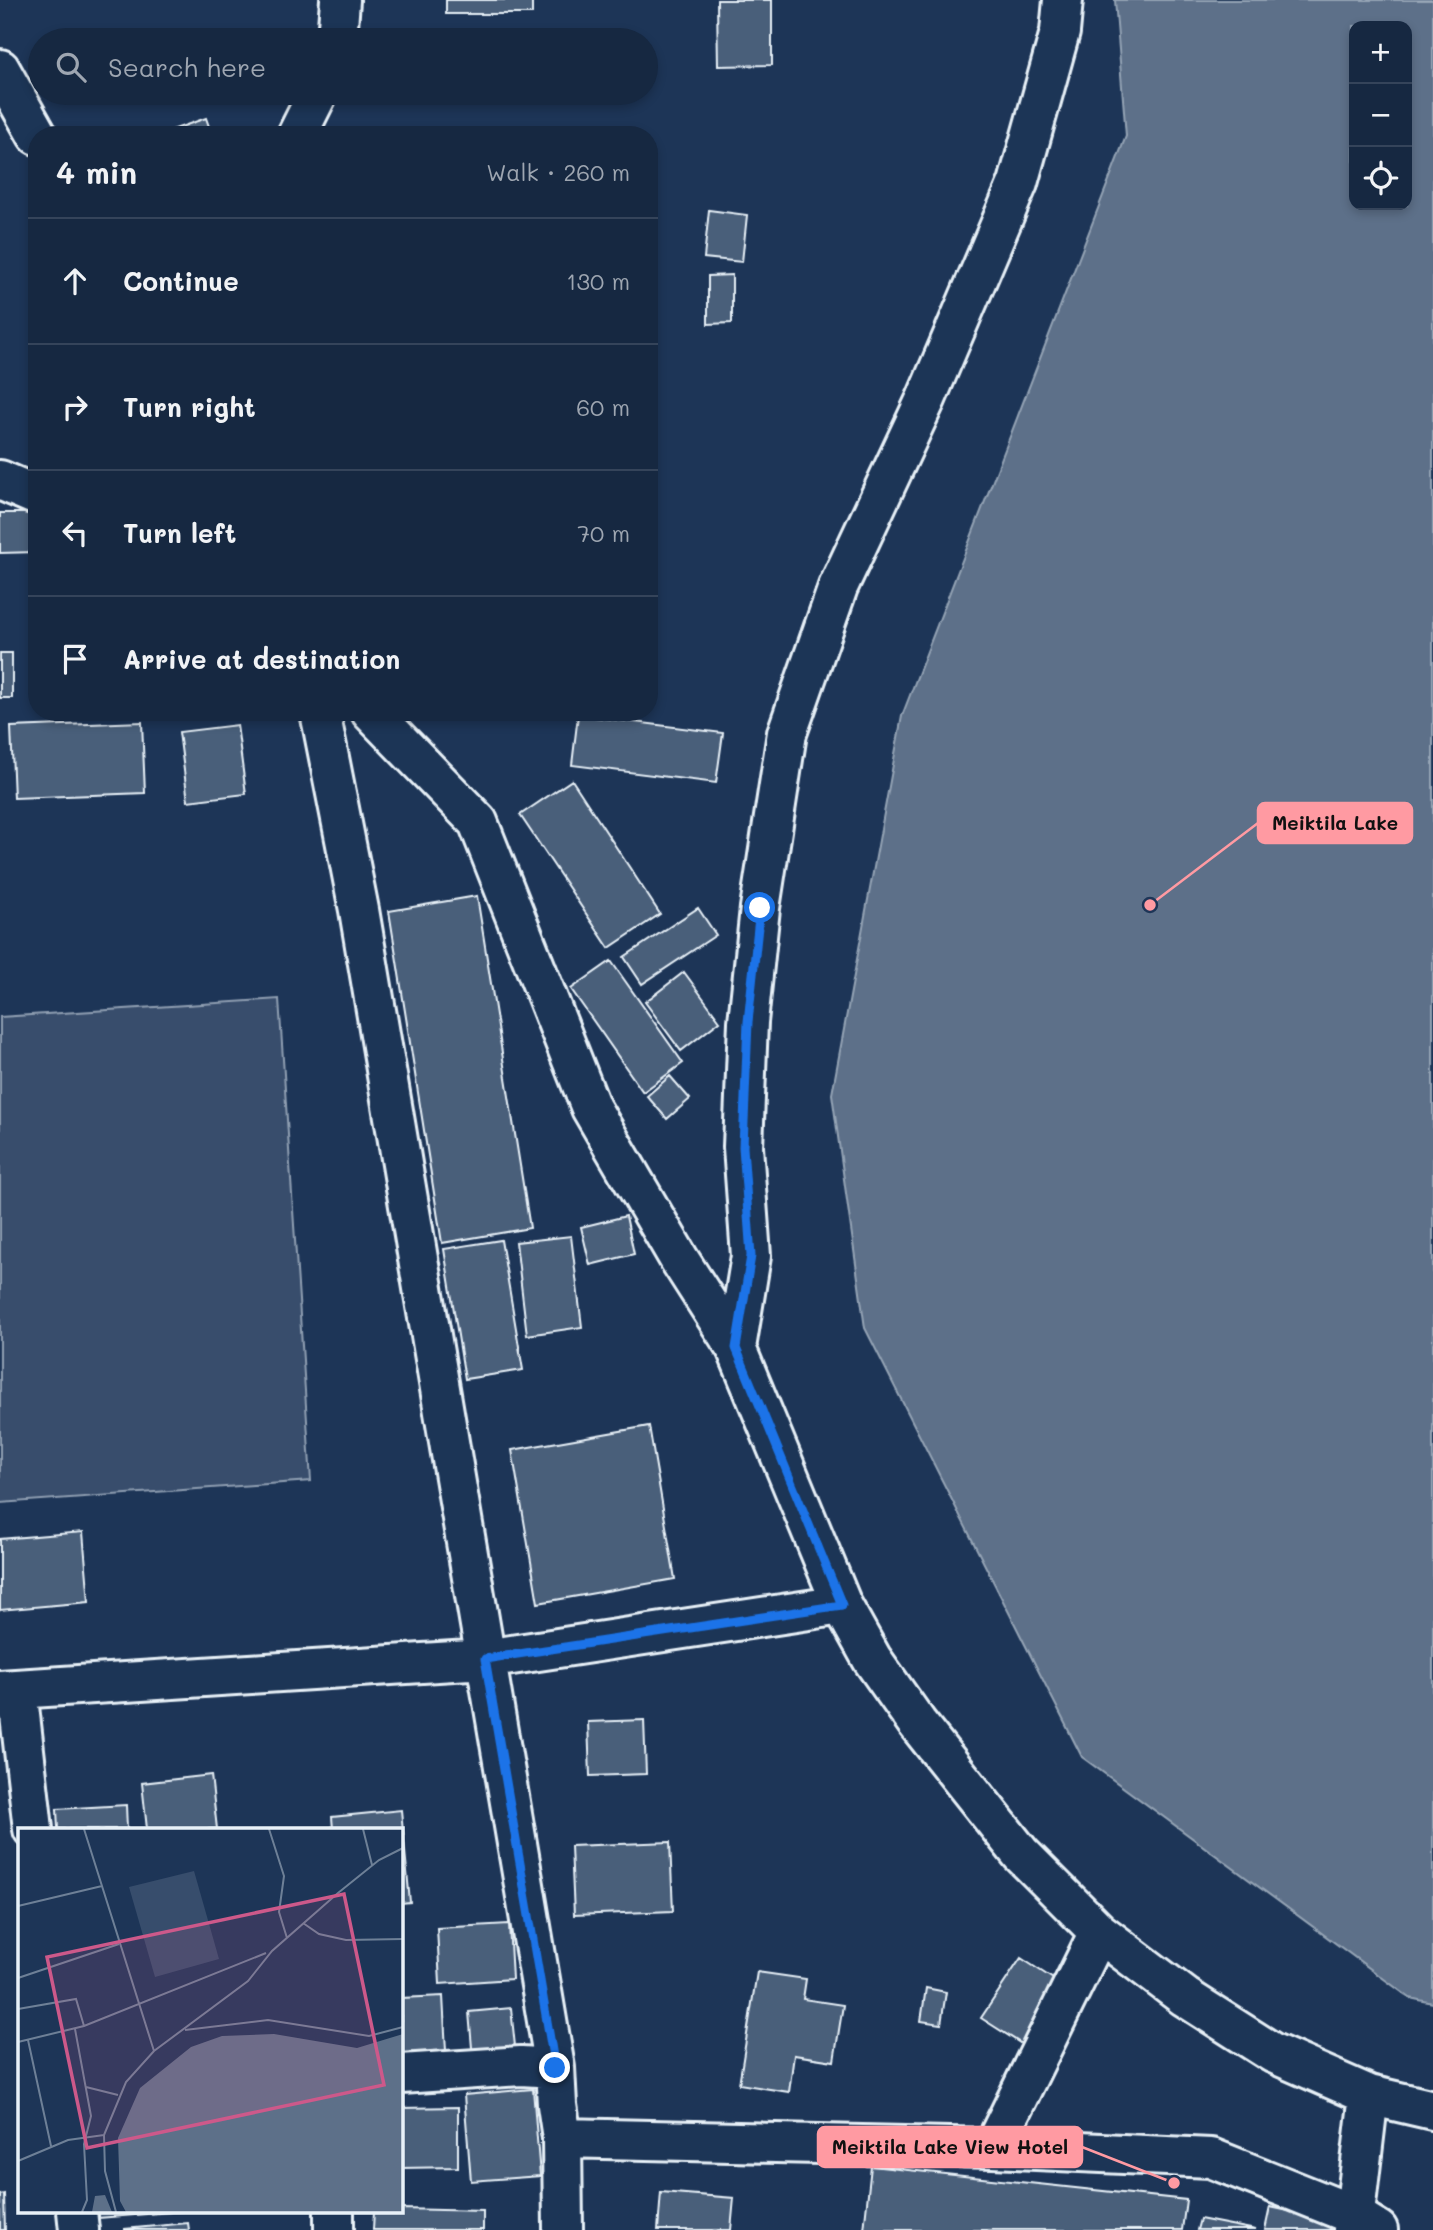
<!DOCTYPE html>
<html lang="en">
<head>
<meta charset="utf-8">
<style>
  body { margin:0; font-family:Mali,sans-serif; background:#1f3048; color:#f1f3f6 }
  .controls { position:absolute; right:21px; top:21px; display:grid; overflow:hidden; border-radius:14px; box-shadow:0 4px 10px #0003 }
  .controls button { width:63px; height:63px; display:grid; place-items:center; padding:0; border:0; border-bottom:2px solid #35445a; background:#162841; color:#f1f3f6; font:35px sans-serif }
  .stop { position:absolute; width:21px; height:21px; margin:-16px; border:5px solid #1a73e8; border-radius:50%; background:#fff }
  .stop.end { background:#1a73e8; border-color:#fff; box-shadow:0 2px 7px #0008 }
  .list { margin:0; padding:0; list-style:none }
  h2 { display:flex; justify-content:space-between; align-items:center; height:91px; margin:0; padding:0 28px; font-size:30px }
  h2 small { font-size:23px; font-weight:400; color:#9ea6b1 }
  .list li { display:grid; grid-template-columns:46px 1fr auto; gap:21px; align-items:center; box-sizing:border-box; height:126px; padding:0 28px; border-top:2px solid #35445a }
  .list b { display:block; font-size:26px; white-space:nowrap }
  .list em { font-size:23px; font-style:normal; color:#9ea6b1 }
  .icon { flex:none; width:38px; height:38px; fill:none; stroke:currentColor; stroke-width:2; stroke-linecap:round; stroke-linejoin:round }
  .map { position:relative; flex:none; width:1433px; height:2230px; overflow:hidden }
  .search { position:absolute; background:#162841; box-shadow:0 4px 10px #0003; left:28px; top:28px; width:630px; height:77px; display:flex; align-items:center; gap:18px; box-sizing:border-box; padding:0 24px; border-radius:38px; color:#9ea6b1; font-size:26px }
  .panel { position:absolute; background:#162841; box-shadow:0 4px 10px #0003; left:28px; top:126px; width:630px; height:595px; border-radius:28px }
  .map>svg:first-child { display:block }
  .green { fill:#374d6c; stroke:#909fb2; stroke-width:2 }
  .water { fill:#5d7089; stroke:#95a4b5; stroke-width:2; fill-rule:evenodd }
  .building { fill:#495e7a; stroke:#e8f1f8; stroke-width:2 }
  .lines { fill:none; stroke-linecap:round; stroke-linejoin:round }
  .minor-casing { stroke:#e8f1f8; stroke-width:44 }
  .minor { stroke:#1d3557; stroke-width:38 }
  .route { stroke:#1a73e8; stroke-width:9 }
  .inset-road { fill:none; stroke:#6e8097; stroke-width:2 }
  .view { fill:#cd598a; fill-opacity:0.15; stroke:#cd598a; stroke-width:3.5 }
  .inset-edge { fill:none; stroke:#e8f1f8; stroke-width:3.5 }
  .leader { fill:none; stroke:#ff9aa2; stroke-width:2.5 }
  .callout-dot { fill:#ff9aa2; stroke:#1d3557; stroke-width:2.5 }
  .callout { fill:#ff9aa2; stroke:#ff9aa2; stroke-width:2.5 }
  .callout-label { font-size:19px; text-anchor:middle; font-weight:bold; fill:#111 }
</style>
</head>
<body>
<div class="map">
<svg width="1433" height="2230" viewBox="0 0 1433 2230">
  <rect width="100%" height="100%" fill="#1d3557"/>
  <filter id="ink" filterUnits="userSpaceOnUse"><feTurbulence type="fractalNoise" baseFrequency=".0143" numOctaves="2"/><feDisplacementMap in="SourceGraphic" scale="14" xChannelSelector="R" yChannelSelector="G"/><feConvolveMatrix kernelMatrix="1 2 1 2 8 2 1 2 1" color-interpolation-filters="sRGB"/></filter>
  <g filter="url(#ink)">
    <path class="green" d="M279,999L311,1481L0,1503V1017Z"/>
    <path class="water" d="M1115,0H1433V2003L1410,1998L1082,1757L865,1328L832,1094L902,716L1126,136ZM1354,26H1407V205H1354Z"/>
    <path class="building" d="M446,0H532V14H446Z
      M717,0H772V65L718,66Z
      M206,118L212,135H158Z
      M709,210L747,215L742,262L704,258Z
      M732,275V323L708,324V276Z
      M0,513H37V552L0,553Z
      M0,653H12V698H0Z
      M578,715L723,733L716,783L572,765Z
      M142,722L145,793L14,798L11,727Z
      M237,725L246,794L188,801L179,732Z
      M572,780L660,914L609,948L520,815Z
      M477,896L530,1228L442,1243L389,911Z
      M698,908L716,935L642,984L624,957Z
      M611,961L683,1063L643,1092L571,989Z
      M684,972L720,1021L681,1051L645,1002Z
      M670,1076L690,1099L667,1119L647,1096Z
      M626,1216L634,1254L590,1265L581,1227Z
      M571,1236L582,1327L527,1335L516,1242Z
      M501,1240L523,1370L465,1379L444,1249Z
      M649,1426L675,1579L538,1603L512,1450Z
      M83,1532L89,1602L0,1610V1539Z
      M644,1720L646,1774L590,1776L588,1722Z
      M211,1775L217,1829H147L142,1783Z
      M126,1805L127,1829H58L57,1809Z
      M401,1810L410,1902L401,1903V1829H333L332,1817Z
      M670,1842L673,1911L574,1915L571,1846Z
      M509,1924L512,1979L440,1984L437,1928Z
      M1021,1958L1067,1988L1028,2048L981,2018Z
      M757,1972L806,1979L803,1999L843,2005L834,2061L794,2055L789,2092L739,2084Z
      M926,1988L946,1992L941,2024L921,2021Z
      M443,1996L446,2051L401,2054V1998Z
      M511,2008L516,2056L473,2060L469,2012Z
      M533,2089L540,2176L471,2181L464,2095Z
      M458,2107V2167L401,2168V2108Z
      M871,2166L1186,2200L1182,2230H864Z
      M661,2192L734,2198L731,2230H658Z
      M4,2194L5,2230H0V2195Z
      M1270,2207L1345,2223L1344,2230H1265Z
      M401,2209L483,2211V2230H373L374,2211H401Z
      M99,2211H184L99,2218Z
      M1200,2219L1256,2230H1197Z
      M188,2223L189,2230H125V2229Z"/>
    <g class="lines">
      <g class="minor-casing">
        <path id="minor" d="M337,40L340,0
          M0,69L37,135
          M297,135L318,93
          M0,480L33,494H37
          M320,712L359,910L555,2068L557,2105L562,2138L563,2230
          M371,712L478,822L591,1108L679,1259L736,1348L842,1605L872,1659L917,1723L1021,1854L1099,1932L1185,1997L1273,2053L1369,2095L1433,2110
          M736,1348L751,1256L743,1147L748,1022L760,908L787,733L838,587L926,399L1018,183L1060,32L1063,0
          M17,1689L33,1829
          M0,1690L485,1659L842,1605
          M401,2074L521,2066L555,2068
          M562,2138L993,2148L1211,2158L1354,2215L1378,2230
          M993,2148L1099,1932
          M77,2211L79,2230
          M334,2230V2211
          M1353,2230L1369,2095"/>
      </g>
      <use href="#minor" class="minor"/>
    </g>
  </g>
  <g class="lines" filter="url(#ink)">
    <path class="route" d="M555,2068L485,1659L842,1605L736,1348L751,1256L743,1147L748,1022L760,908"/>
  </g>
  <g transform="translate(18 1828)">
    <rect width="385" height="385" fill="#1d3557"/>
    <path d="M176,43L201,131L137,149L111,59Z" fill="#374d6c"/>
    <path d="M256,206L339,220L385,206V384H108L102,373L100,310L122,260L173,219L204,208ZM87,367L94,384H74L77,368Z" fill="#5d7089"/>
    <path class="inset-road" d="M66,1L136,223M251,1L266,48L261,84L269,110M345,1L354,37M0,78L84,58M285,95L301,106L328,112L385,111M0,150L101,116M0,181L58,171L66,198M57,201L73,288L66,316L69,372L64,384M167,202L250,192L351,208L385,199M10,212L33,318M0,214L66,198L248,125M68,259L100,267M0,333L50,312L86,307M98,384L87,343L86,307L108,254L136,223L230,153L254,123L320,65L361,32L385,20"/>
    <path class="view" d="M326,66L366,257L69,320L29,129Z"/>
    <rect width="385" height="385" class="inset-edge"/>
  </g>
  <path class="leader" d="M1150 905L1258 823M1174 2183L1082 2147"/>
  <g class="callout-dot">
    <circle cx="1150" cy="905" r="7"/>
    <circle cx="1174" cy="2183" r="7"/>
  </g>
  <g class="callout">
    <rect x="1258" y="803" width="154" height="40" rx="7"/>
    <rect x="818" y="2127" width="264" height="40" rx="7"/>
  </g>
  <g class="callout-label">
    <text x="1335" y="830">Meiktila Lake</text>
    <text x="950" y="2154">Meiktila Lake View Hotel</text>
  </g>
</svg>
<div class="controls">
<button>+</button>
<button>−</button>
<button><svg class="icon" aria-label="locate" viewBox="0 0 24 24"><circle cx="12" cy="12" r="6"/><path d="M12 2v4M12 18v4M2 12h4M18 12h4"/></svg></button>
</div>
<div class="stop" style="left:760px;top:908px"></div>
<div class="stop end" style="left:555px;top:2068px"></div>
<div class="search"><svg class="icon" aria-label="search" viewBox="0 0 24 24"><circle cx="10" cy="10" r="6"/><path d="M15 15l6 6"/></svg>Search here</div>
<section class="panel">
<h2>4 min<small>Walk · 260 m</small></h2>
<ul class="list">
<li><svg class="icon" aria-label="ahead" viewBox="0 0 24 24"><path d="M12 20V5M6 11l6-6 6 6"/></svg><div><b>Continue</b></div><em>130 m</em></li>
<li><svg class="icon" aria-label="right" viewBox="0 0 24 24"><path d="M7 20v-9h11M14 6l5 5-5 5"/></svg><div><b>Turn right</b></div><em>60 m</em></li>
<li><svg class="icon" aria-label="left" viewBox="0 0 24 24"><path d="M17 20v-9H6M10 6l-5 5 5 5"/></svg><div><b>Turn left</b></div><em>70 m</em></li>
<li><svg class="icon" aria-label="arrive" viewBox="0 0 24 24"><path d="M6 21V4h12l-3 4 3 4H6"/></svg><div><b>Arrive at destination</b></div></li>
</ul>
</section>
</div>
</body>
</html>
